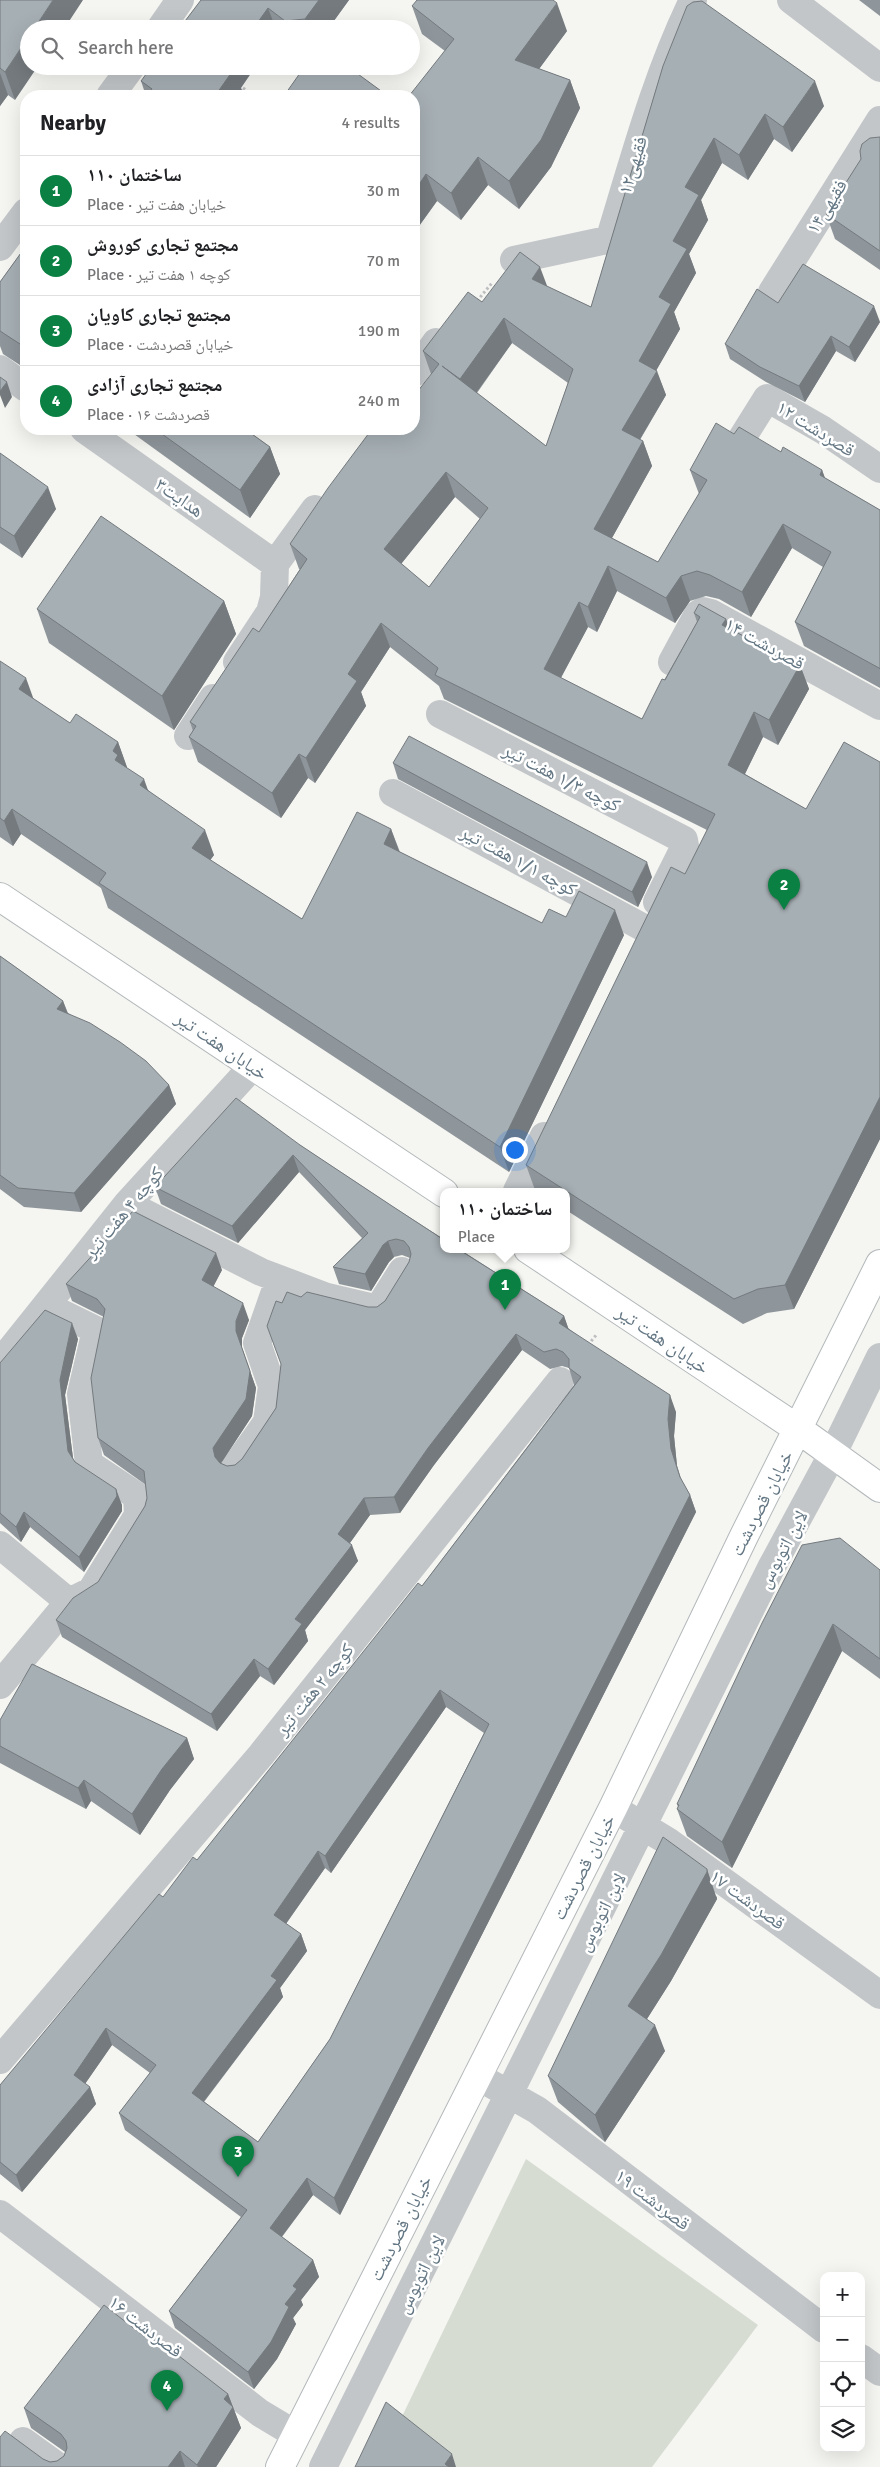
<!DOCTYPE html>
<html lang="en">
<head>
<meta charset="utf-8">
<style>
  body { margin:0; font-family:Signika,"Noto Naskh Arabic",sans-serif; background:#f6f6f6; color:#202124 }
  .controls { position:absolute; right:15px; bottom:15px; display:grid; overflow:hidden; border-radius:10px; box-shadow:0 5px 20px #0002 }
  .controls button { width:45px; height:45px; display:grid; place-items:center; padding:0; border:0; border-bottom:1px solid #e0e0e0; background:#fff; color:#202124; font:25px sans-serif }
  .you { position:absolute; left:514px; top:1149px; width:18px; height:18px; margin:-12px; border:4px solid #fff; border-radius:50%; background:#1a73e8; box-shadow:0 0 0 8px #1a73e833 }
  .badge { display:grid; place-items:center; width:32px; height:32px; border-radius:50%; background:#0b8043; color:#fff; font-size:16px; font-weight:700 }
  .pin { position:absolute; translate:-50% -41px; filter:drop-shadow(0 1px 2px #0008) }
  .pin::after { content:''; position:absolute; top:26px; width:18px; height:15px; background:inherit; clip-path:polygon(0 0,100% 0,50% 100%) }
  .popup { position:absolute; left:440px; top:1188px; width:130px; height:65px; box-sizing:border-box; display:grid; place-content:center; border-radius:10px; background:#fff; filter:drop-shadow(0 1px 4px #0005); font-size:16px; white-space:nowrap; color:#757577 }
  .popup b { font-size:19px; color:#202124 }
  .popup::after { content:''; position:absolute; left:50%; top:100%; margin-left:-10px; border:10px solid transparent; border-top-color:#fff }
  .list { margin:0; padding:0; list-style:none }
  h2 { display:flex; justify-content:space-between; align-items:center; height:65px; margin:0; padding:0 20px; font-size:21px }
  h2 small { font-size:16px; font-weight:400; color:#757577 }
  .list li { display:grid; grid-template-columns:32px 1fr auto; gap:15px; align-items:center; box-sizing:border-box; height:70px; padding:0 20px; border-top:1px solid #e0e0e0 }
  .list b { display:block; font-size:19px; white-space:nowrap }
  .list p { margin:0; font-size:16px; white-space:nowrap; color:#757577 }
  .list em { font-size:16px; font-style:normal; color:#757577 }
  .icon { flex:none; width:28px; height:28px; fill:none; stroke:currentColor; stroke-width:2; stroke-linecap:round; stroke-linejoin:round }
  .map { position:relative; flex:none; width:880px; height:2467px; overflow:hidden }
  .search { position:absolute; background:#fff; box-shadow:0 5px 20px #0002; left:20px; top:20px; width:400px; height:55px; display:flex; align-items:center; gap:12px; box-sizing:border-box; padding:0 18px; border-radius:28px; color:#757577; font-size:19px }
  .panel { position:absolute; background:#fff; box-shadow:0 5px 20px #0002; left:20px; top:90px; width:400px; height:345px; border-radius:20px }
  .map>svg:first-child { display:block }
  .green { fill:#d6dcd2 }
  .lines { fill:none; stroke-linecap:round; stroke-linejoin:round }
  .major-casing { stroke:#b3b8bb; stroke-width:30 }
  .path { stroke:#bcbec0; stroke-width:3; stroke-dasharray:2.5 2.5; stroke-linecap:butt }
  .minor { stroke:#c2c6c9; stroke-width:28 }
  .major { stroke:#fff; stroke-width:28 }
  .wall { fill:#8f969b; fill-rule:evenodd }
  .shaded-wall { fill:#747a7e }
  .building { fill:#a6afb4; stroke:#747a7e; fill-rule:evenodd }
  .labels { text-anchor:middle; stroke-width:5; stroke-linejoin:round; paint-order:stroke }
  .street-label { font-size:19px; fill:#637683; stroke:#fff }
</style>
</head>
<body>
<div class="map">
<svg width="880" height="2467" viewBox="0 0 880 2467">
  <rect width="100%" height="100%" fill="#f5f5f1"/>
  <path class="green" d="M526,2159L758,2325L652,2467H444L396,2429Z"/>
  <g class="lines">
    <g class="major-casing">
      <path id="major" d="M0,897L444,1193
        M528,1249L798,1429L880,1488
        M280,2467L613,1808L744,1536L880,1264"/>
    </g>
    <path class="path" d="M239,85L254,96
      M477,301L492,283
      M588,1345L597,1334"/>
    <path class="minor" d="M791,0L880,68
      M160,29L180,0
      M110,96L132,66
      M0,247L26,212
      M514,260L607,240L611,234C635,155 657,74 693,0
      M772,292L880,120
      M0,369L26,388
      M414,373L436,342
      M84,429L275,564
      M742,438L767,398L823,430L880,469
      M275,564L315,509
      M237,662L270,612L274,597L275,564
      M672,662L698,614L703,611L711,613L880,706
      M440,714L684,840L685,846L657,902
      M188,736L213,698
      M393,793L644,928
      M517,1191L544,1136
      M127,1204L261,1272L327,1297L378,1309L402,1271
      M0,1363L127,1204L253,1066
      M235,1467L267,1422L272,1386L257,1343L279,1280
      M0,1545L69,1602
      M0,1685L69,1602L91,1591L138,1515L137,1496L89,1464L81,1394L96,1330L47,1306
      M613,1808L669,1842L880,1995
      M0,2060L261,1755L560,1381
      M477,2076L537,2110L824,2329
      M0,2214L260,2413L295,2434
      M861,2358L880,2372
      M23,2441L59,2467
      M323,2467L771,1568L833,1453L880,1357"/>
    <use href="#major" class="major"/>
  </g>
  <path class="wall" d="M0,0L15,100L8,95L0,106Z
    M201,0H349L328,29H179Z
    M859,0H880V16Z
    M412,6L567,31L539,69L570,80L580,108L551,167L519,209L488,185L461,220L437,201L414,233V96L445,51L422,34Z
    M663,66L824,106L792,152L774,139L748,180L722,163L701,200L708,220L689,254L696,273L674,312L680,329L656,370L666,395L640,440L643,441L652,466L612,538L658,562L699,494L690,470L734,434L781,452L822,470L825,478L880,510V688L804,646L795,622L823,567L792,548L751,617L719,599L706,596L690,601L675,623L617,591L597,632L588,627L561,678L642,719L697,622L694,613L726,619L729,628L800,665L809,689L778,745L763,737L745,774L806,809L880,762V1139L794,1309L767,1313L743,1324L566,1210V1191H537L535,1190L526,1165L685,874L707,830L444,699L439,686L390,647L361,692L366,706L315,783L308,778L281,818L198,762L189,737L193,731L190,722L259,632L300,569H299L290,544L414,429L431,374L423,351L482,302L548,287L591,307ZM512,343L568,383L546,446L477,393ZM455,497L480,519L429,587L401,564Z
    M141,81L241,88L244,96H146Z
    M880,137V270L835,239L826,214Z
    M26,246V369L3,354L0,346V282Z
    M778,303L880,322L855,362L836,351L805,402L766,382L730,359L725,344Z
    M127,429H245L270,447L280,474L250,518Z
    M0,453L56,509L22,558L0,543Z
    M224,601L236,634L174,730L49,643L37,609Z
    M0,661L33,699L70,723L118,742L127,768L148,790L214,855L210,860L302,919L391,829L400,852L542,923L566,917L624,935L509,1172L108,908L101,888L21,834L13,846L0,837Z
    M393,763L652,877L638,907L398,779Z
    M0,956L63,1001L68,1013L169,1085L176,1104L81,1212L24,1207L0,1189Z
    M300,1145L392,1206L564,1316L568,1328L676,1412L674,1436L677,1466L681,1480L690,1495L696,1512L340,2215L313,2195L282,2237L313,2260L319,2277L301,2300L303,2305L293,2318L296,2324L277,2359L254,2389L175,2328L169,2311L241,2217L125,2130L119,2113L150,2073L112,2045L85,2084L90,2087L96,2104L22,2192L0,2174V2085L163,1897L197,1860L422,1586L574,1385L569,1368L562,1366L550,1369L522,1350L434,1465L400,1513L370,1515L350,1543L358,1561L305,1630L308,1641L274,1685L260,1676L217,1731L62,1637L56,1620L98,1582L145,1506L147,1498L146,1485L104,1455L98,1438L104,1317L72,1301L66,1284L222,1270L213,1286L249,1320L242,1338V1348L256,1388L252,1416L221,1463L227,1466L235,1465L242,1459L276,1408L281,1364L282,1303L301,1297L368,1307H377L385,1301L409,1262L410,1258L402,1255L394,1257L389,1262L371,1291L339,1284L333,1267L362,1238L299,1172L238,1243L161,1204L155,1187ZM446,1707L484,1733L330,2039L258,2142L204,2102L283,1997L280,1988L307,1951L301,1934L286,1924L325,1868L331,1873Z
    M78,1339L65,1395L73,1458L75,1462L122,1505V1511L84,1572L30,1527L21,1542L0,1523V1363Z
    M880,1570V1679L842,1651L732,1868L687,1836L677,1809L678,1807L677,1804Z
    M0,1720L187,1738L194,1759L170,1790L140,1835L91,1801L86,1809L0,1763Z
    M717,1896V1899L671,1981L647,2019L665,2051L605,2142L558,2102L548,2076Z
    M145,2337L228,2394L241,2428L216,2467H0L43,2459L50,2462L57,2461L64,2456L65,2452L31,2428L24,2408Z"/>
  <path class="shaded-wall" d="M53,0H83L64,29H34Z
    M319,0H349L328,29H309L305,19Z
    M557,3L567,31L525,88L515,60Z
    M268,8L276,29H253Z
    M29,36V66H38L15,100L5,72Z
    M229,66H256L241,88L244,96H215Z
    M0,73L8,95L0,106Z
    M570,80L580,108L551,167L519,209L509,181Z
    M815,81L824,106L792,152L783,127Z
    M765,114L774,139L748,180L739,155Z
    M714,138L722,163L701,200L708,220L689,254L696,273L674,312L680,329L648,385L639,361L659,297L673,241L685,187Z
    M478,157L488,185L461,220L451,193Z
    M426,174L437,201L414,233V192Z
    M540,267L549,291L532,279Z
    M874,306L880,322L855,362L849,347Z
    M504,318L512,343L468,404L460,379Z
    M26,336V361L20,344Z
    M831,336L836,351L805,402L799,386Z
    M657,371L666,395L631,454L622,430Z
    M7,382L12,397L5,408L0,395V391Z
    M643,441L652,466L603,554L594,529Z
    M270,447L280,474L250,518L240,490Z
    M822,470L831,495L820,475Z
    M446,472L455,497L393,574L384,549Z
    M48,487L56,509L22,558L14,536Z
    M783,524L792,548L751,617L742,592Z
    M608,566L617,591L597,632L588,607Z
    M681,576L690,601L675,623L666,598Z
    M224,601L236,634L174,730L162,696Z
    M579,602L588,627L552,694L544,669Z
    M726,619L735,644L722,625Z
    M381,623L390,647L361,692L366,706L315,783L306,758L348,674Z
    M800,665L809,689L778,745L769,720Z
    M26,678L35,703L19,689Z
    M754,712L763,737L737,790L728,765Z
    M118,742L127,767L124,771V784L113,751Z
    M299,754L308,778L281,818L272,793Z
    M144,779L153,804L140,785Z
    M12,809L21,834L13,846L4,821Z
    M391,829L400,854L384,844Z
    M205,830L214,855L201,873L192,848Z
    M647,862L652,877L638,907L632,892Z
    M615,910L624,935L509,1172L500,1147Z
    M63,1001L70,1020L57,1009Z
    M169,1085L176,1104L81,1212L74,1193Z
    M880,1097V1139L794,1309L785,1285Z
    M293,1155L299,1172L238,1243L232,1226Z
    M388,1241L394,1257L389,1262L371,1291L365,1274L383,1245Z
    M216,1253L222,1270L208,1297L202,1280Z
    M243,1303L249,1320L242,1338V1348L256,1388L252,1416L220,1465L215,1457L213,1448L236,1331V1321Z
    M564,1316L570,1333L559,1323Z
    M72,1323L78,1339L65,1395L74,1466L68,1451L60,1380Z
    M516,1334L522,1350L434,1465L400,1513L394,1497L428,1448Z
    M670,1395L676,1412L674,1436L677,1466L686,1494L671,1449L668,1419Z
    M116,1489L122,1505V1511L84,1572L79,1557Z
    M690,1495L696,1512L340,2215L334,2198Z
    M364,1498L370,1515L344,1551L338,1534Z
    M24,1512L30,1527L21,1542L16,1527Z
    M352,1545L358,1561L305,1630L308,1641L274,1685L268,1669L295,1619Z
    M833,1624L842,1651L732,1868L722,1842Z
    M254,1659L260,1676L217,1731L211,1714Z
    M440,1690L446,1707L331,1873L325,1856Z
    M187,1738L194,1759L170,1790L140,1835L132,1814L162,1769Z
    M84,1780L91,1801L86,1809L78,1788Z
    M318,1851L325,1868L280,1932L274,1915Z
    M707,1869L717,1899L671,1981L638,2033L628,2006Z
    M301,1934L307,1951L280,1988L283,1997L198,2109L192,2093L271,1976Z
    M655,2025L665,2051L605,2142L595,2115Z
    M106,2028L112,2045L80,2091L74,2075Z
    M90,2087L96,2104L22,2192L16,2175Z
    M307,2178L313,2195L276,2244L270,2228Z
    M313,2260L319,2277L301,2300L303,2305L293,2318L296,2324L277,2359L254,2389L248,2372L285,2304L293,2286Z
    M228,2394L241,2428L216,2467H198L197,2465L224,2399Z
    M180,2451L185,2467H168Z
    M452,2454L456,2467H446L445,2464Z"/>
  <path class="building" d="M0,0H53L34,29H29V36L5,72L0,68Z
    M201,0H319L305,19L285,21L268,8L253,29H179Z
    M417,0H553L557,3L515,60L570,80L541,140L509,181L478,157L451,193L426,174L414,192V96H409L454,39L412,6Z
    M702,1L815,81L783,127L765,114L739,155L714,138L685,187L699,195L673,241L687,249L659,297L671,304L639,361L657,371L622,430L643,441L594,529L658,562L707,480L690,470L716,423L734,434L739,427L781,452L783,447L822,470L820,475L880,510V669L879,668L795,622L831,552L783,524L742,592L710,575L697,571L681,576L666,598L608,566L588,607L579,602L544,669L642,719L662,679L665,680L700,617L694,613L699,604L726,619L722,625L800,665L769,720L754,712L728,765L806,809L844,742L880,762V1097L785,1285L758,1289L734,1299L526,1165L671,867L685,874L715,814L435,675L438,668L381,623L348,674L357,681L306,758L299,754L272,793L189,737L196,726L190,722L253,628L259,632L307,559L290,544L328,488L372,429H414V396L439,364L423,351L468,292L482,302L520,252L540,267L532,279L591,307L663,66L687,6L693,2ZM504,318L573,369L546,446L442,366L460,379ZM446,472L488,508L429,587L384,549Z
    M152,66H231L234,69L215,96H147L152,89L141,81Z
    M305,66H347L388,96H290L286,93Z
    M880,137V251L826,214L861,159L860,151L862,144L870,138Z
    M26,246V336L20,344L0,331V282Z
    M803,264L874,306L849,347L831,336L799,386L760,367L725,344L757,289L778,303Z
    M0,377L7,382L0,391Z
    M155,429H245L270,447L240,490Z
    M0,453L48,487L14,536L0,527Z
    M101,516L224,601L162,696L37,609Z
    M0,661L26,678L19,689L70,723L76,714L118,742L113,751L118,755L115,760L144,779L140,785L205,830L192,848L302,919L357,812L391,829L384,844L542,923L549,909L566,917L579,891L615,910L500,1147L99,883L106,873L12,809L4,821L0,818Z
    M409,736L647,862L632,892L393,763Z
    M0,956L63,1001L57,1009L90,1023L120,1042L146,1061L169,1085L74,1193L18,1188L0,1175Z
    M236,1098L300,1145L392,1206L444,1240V1249H458L564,1316L559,1323L670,1395L668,1419L671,1449L680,1477L690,1495L334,2198L307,2178L270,2228L313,2260L293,2286L297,2289L285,2304L289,2307L271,2342L248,2372L169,2311L247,2210L119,2113L156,2065L106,2028L74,2075L90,2087L16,2175L0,2162V2085L159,1894L163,1897L193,1857L197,1860L418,1583L422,1586L581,1377L569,1368V1359L563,1352L556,1349L544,1352L516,1334L428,1448L394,1497L364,1498L338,1534L352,1545L295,1619L302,1624L268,1669L254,1659L211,1714L56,1620L73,1598L98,1582L145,1506L147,1498L144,1471L98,1438L91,1378L105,1309L97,1299L66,1284L133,1211L216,1253L202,1280L243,1303L236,1321V1331L250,1371L246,1399L213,1448L215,1457L220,1463L227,1466L235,1465L242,1459L276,1408L281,1364L267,1326L276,1301L282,1303L287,1292L301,1297L307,1292L368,1307H377L385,1301L409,1262L411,1254L409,1247L404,1241L396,1239L388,1241L383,1245L365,1274L333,1267L368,1233L293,1155L232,1226L155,1187ZM440,1690L489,1724L330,2039L258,2142L192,2093L277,1980L271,1976L301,1934L274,1915L318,1851L325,1856Z
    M45,1310L72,1323L60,1380L68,1451L75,1462L116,1489L117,1496L79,1557L24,1512L16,1527L0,1513V1363Z
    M840,1538L880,1570V1659L833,1624L722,1842L677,1809L679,1805L677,1804L762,1623L802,1545Z
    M32,1664L187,1738L162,1769L132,1814L84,1780L78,1788L0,1746V1720Z
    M663,1837L707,1869V1872L661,1955L628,2006L655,2025L595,2115L548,2076Z
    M104,2305L145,2337L148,2332L228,2394L224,2399L233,2407L197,2465L180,2451L168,2467H0V2437L5,2431L43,2459L50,2462L57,2461L64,2456L67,2448L66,2441L61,2434L24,2408Z
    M386,2402L452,2454L445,2464L449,2467H355Z"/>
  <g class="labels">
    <g class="street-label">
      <text transform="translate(632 165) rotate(-73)" y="7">فقیهی۱۲</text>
      <text transform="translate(826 206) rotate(-58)" y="7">فقیهی۱۴</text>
      <text transform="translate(816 428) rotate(32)" y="7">قصردشت ۱۲</text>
      <text transform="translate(180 497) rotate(35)" y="7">هدایت۳</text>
      <text transform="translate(765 643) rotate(29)" y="7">قصردشت ۱۴</text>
      <text transform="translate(562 777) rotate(27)" y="7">کوچه ۱/۳ هفت تیر</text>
      <text transform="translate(519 860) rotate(28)" y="7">کوچه ۱/۱ هفت تیر</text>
      <text transform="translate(222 1045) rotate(34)" y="7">خیابان هفت تیر</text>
      <text transform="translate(123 1212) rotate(-50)" y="7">کوچه ۴ هفت تیر</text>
      <text transform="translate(663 1339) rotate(34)" y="7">خیابان هفت تیر</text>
      <text transform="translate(761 1503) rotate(-63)" y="7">خیابان قصردشت</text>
      <text transform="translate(782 1549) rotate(-62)" y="7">لاین اتوبوس</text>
      <text transform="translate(314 1689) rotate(-51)" y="7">کوچه ۲ هفت تیر</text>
      <text transform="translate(583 1867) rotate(-63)" y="7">خیابان قصردشت</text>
      <text transform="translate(748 1899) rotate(36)" y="7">قصردشت ۱۷</text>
      <text transform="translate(601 1912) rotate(-63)" y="7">لاین اتوبوس</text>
      <text transform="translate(653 2199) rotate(37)" y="7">قصردشت ۱۹</text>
      <text transform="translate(400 2228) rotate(-63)" y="7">خیابان قصردشت</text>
      <text transform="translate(420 2274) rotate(-63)" y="7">لاین اتوبوس</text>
      <text transform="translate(146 2326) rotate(38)" y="7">قصردشت ۱۶</text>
    </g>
  </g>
</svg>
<div class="controls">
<button>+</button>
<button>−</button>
<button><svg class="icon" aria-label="locate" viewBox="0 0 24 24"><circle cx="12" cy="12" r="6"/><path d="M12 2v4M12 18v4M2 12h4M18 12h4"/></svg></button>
<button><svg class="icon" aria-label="layers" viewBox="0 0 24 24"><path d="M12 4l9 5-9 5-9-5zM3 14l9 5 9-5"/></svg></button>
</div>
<div class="you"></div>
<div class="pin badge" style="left:505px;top:1310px">1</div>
<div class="popup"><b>ساختمان ۱۱۰</b>Place</div>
<div class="pin badge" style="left:784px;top:910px">2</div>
<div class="pin badge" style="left:238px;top:2177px">3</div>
<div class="pin badge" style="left:167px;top:2411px">4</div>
<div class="search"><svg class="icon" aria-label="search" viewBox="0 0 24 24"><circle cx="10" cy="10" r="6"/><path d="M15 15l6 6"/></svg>Search here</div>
<section class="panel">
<h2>Nearby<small>4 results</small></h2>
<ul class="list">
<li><span class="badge">1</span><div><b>ساختمان ۱۱۰</b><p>Place · خیابان هفت تیر</p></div><em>30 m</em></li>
<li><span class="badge">2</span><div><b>مجتمع تجاری کوروش</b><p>Place · کوچه ۱ هفت تیر</p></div><em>70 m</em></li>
<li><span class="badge">3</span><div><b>مجتمع تجاری کاویان</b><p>Place · خیابان قصردشت</p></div><em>190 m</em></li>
<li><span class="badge">4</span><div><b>مجتمع تجاری آزادی</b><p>Place · قصردشت ۱۶</p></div><em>240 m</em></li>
</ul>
</section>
</div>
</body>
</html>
